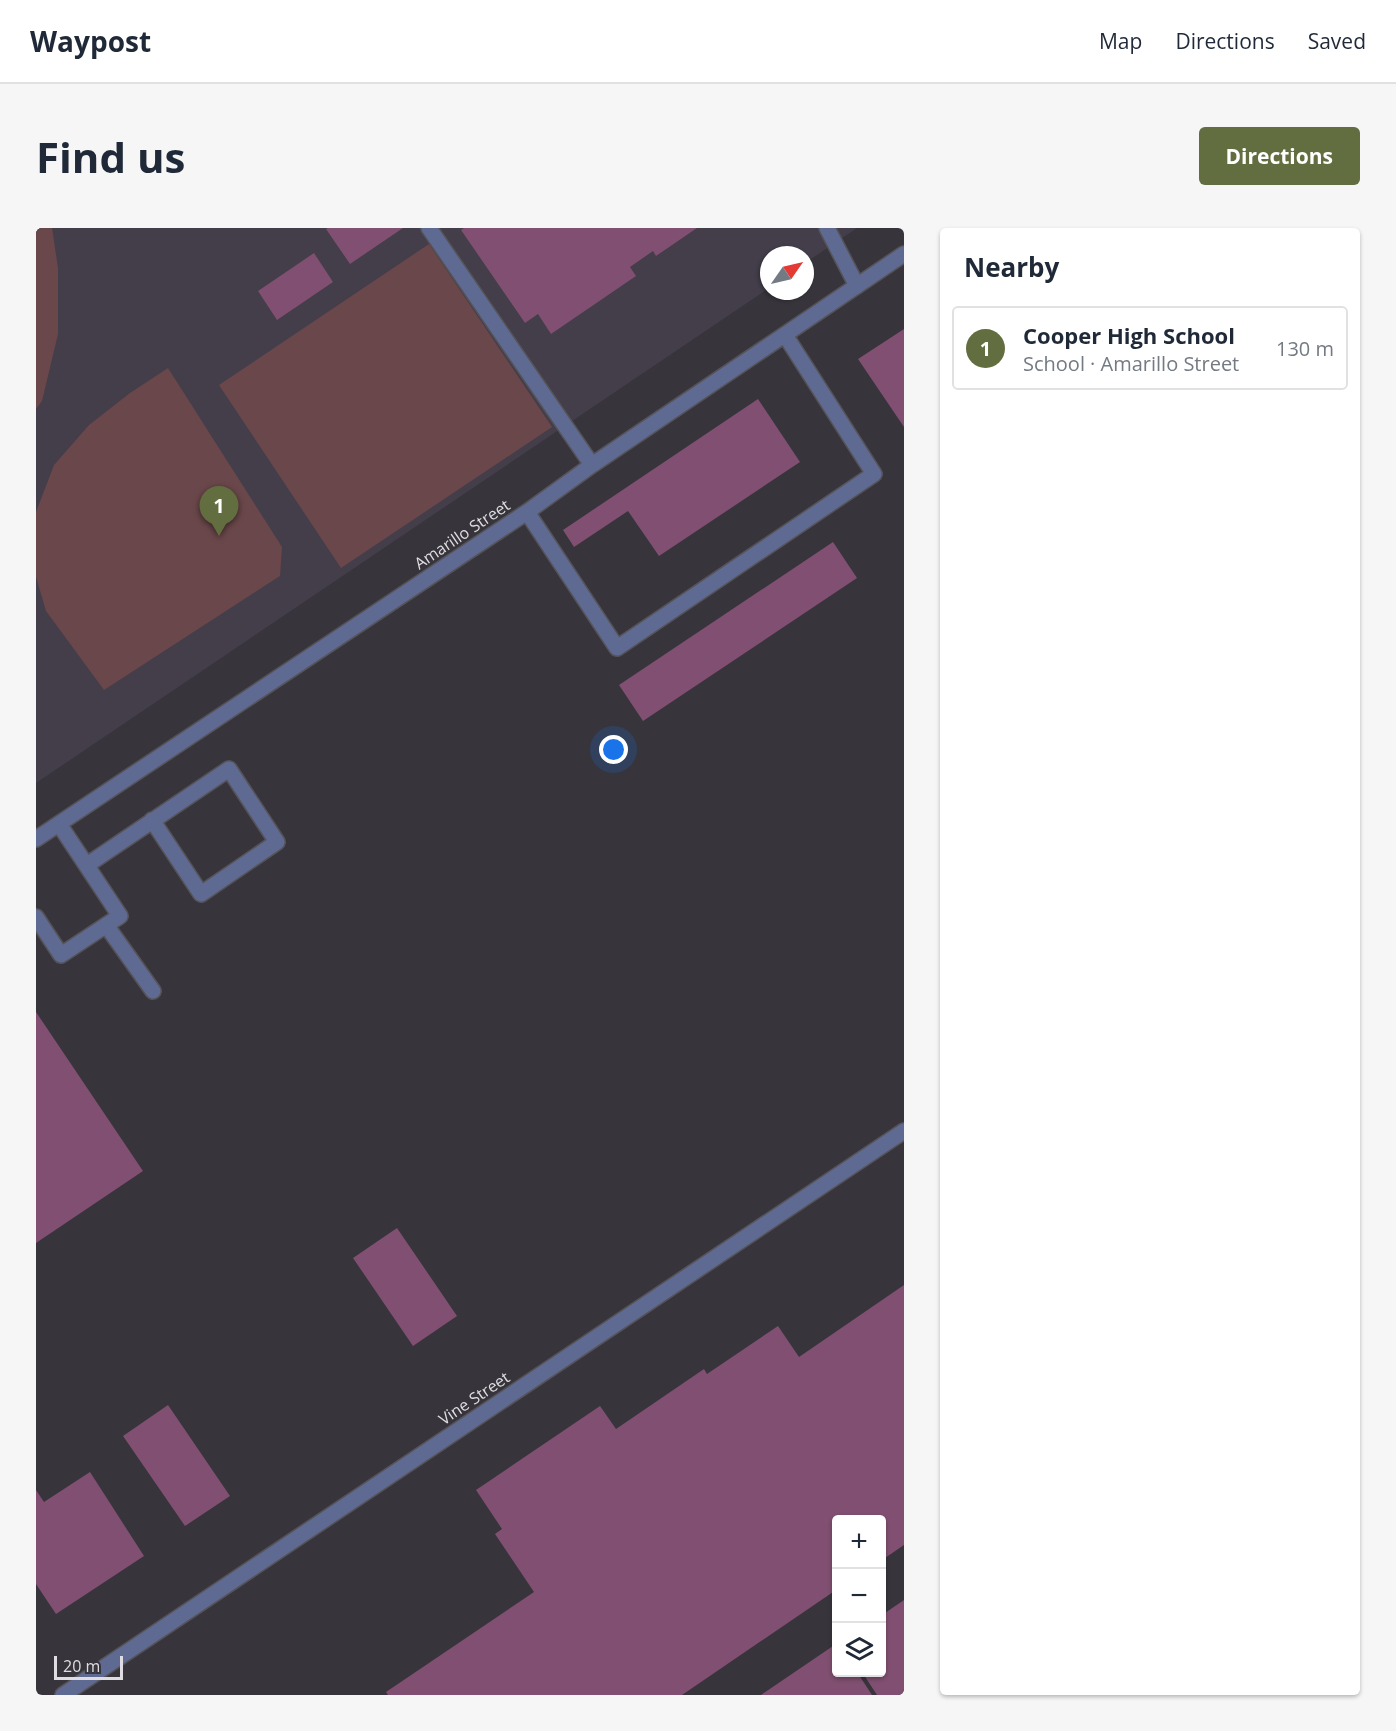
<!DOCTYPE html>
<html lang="en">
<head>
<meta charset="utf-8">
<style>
  body { margin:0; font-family:"Open Sans",sans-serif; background:#f6f6f7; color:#1f2937 }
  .controls { position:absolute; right:18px; bottom:18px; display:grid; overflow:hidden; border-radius:6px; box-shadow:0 2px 4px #0004 }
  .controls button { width:54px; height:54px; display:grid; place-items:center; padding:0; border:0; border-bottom:2px solid #e0e1e3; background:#fff; color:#1f2937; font:30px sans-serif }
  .compass { position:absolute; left:724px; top:18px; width:54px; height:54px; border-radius:50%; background:#fff; box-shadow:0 2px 4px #0004; rotate:56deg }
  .scale { position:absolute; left:18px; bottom:15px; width:69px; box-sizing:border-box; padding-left:6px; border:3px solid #dfdde1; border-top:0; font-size:16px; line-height:21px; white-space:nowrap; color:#dfdde1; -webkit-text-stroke:4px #37353b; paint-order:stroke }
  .you { position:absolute; left:578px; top:522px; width:21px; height:21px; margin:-15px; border:4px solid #fff; border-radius:50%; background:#1a73e8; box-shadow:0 0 0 9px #1a73e833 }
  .badge { display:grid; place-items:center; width:39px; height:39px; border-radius:50%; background:#626e3f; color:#fff; font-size:20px; font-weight:700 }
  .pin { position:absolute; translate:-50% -50px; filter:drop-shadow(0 2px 3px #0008) }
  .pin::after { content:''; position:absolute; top:32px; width:21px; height:18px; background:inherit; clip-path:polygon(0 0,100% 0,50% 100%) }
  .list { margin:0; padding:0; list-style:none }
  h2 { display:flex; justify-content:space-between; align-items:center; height:78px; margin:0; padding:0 24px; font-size:26px }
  h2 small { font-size:20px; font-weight:400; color:#747a83 }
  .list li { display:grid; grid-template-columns:39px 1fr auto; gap:18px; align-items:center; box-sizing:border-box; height:84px; margin:0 12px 12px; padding:0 12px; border:2px solid #e0e1e3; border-radius:6px }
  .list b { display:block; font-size:22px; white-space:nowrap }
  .list p { margin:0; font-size:20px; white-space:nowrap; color:#747a83 }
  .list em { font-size:20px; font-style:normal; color:#747a83 }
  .icon { flex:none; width:33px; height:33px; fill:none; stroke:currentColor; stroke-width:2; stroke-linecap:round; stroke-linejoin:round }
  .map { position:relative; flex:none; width:868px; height:1467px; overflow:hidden; border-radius:6px }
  header { display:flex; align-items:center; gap:36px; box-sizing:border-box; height:84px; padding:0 30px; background:#fff; border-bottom:2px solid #e0e1e3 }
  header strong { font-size:28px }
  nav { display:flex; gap:33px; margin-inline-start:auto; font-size:21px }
  .intro { display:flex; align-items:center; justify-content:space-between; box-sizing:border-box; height:144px; padding:0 36px }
  h1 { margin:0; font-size:42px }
  .button { padding:15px 27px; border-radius:6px; background:#626e3f; color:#fff; font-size:21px; font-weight:700 }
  main { display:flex; gap:36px; padding:0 36px }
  aside { flex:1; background:#fff; border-radius:6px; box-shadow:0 2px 4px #0004 }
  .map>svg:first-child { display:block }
  .built { fill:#433e4a }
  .green { fill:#6a474a }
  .building { fill:#804f71 }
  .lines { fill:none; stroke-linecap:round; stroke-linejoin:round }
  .minor-casing { stroke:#555359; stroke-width:18 }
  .minor { stroke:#5e6a91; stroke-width:15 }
  .labels { text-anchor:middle; stroke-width:4.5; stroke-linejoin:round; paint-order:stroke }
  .street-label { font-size:16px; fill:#dfdde1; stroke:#37353b }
</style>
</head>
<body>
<header>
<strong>Waypost</strong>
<nav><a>Map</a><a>Directions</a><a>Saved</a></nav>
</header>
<div class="intro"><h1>Find us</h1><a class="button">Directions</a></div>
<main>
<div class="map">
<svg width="868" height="1467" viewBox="0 0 868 1467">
  <rect width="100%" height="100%" fill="#37353b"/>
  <path class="built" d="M0,0H821L769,35V27H733V60L0,555Z"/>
  <path class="green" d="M0,0H16L22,40V106L6,173L0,181Z
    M393,16L516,199L305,340L183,157Z
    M132,140L246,319L244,348L68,462L10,383L0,349V284L18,237L53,197L94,165Z"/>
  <path class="building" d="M292,0H367L314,36L290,1Z
    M428,0H661L620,28L617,23L594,39L600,48L515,106L502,86L489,95L425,2Z
    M278,25L297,54L241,92L222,63Z
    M868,101V199L822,131Z
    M722,171L764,234L623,328L592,283L538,319L527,302Z
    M797,314L821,350L607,493L583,457Z
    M0,784L107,943L0,1015Z
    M361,1000L421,1088L377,1118L317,1030Z
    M868,1057V1317L846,1332V1292H800V1362L646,1467H352L350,1464L498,1364L459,1306L466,1301L440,1262L564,1178L580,1201L668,1141L671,1146L742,1098L763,1129Z
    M132,1177L194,1268L149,1298L87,1208Z
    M54,1244L108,1328L20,1386L0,1356V1262L8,1274Z
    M868,1372V1467H841L826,1444H846V1387Z
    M800,1416V1444H821L836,1467H725Z"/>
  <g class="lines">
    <g class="minor-casing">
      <path id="minor" d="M393,0L556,237
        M791,0L821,58
        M491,284L581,420L838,246L749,107
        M0,611L491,284L556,237L868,26
        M51,637L193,541L241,614L165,666L116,592
        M0,689L25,727L84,688L23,596
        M70,697L117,763
        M27,1467L868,903"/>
    </g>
    <use href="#minor" class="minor"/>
  </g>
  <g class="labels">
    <g class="street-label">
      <text transform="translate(426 306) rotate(-34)" y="6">Amarillo Street</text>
      <text transform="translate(438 1170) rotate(-34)" y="6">Vine Street</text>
    </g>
  </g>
</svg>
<div class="controls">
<button>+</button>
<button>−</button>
<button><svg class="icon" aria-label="layers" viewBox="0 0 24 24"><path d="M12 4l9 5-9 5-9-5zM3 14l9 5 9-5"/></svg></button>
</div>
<svg class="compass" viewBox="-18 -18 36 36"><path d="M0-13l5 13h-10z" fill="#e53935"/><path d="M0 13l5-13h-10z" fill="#747a83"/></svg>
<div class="scale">20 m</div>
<div class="you"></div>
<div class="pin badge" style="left:183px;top:308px">1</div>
</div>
<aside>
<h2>Nearby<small></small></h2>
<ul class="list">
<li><span class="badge">1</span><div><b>Cooper High School</b><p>School · Amarillo Street</p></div><em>130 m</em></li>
</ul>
</aside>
</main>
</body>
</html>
